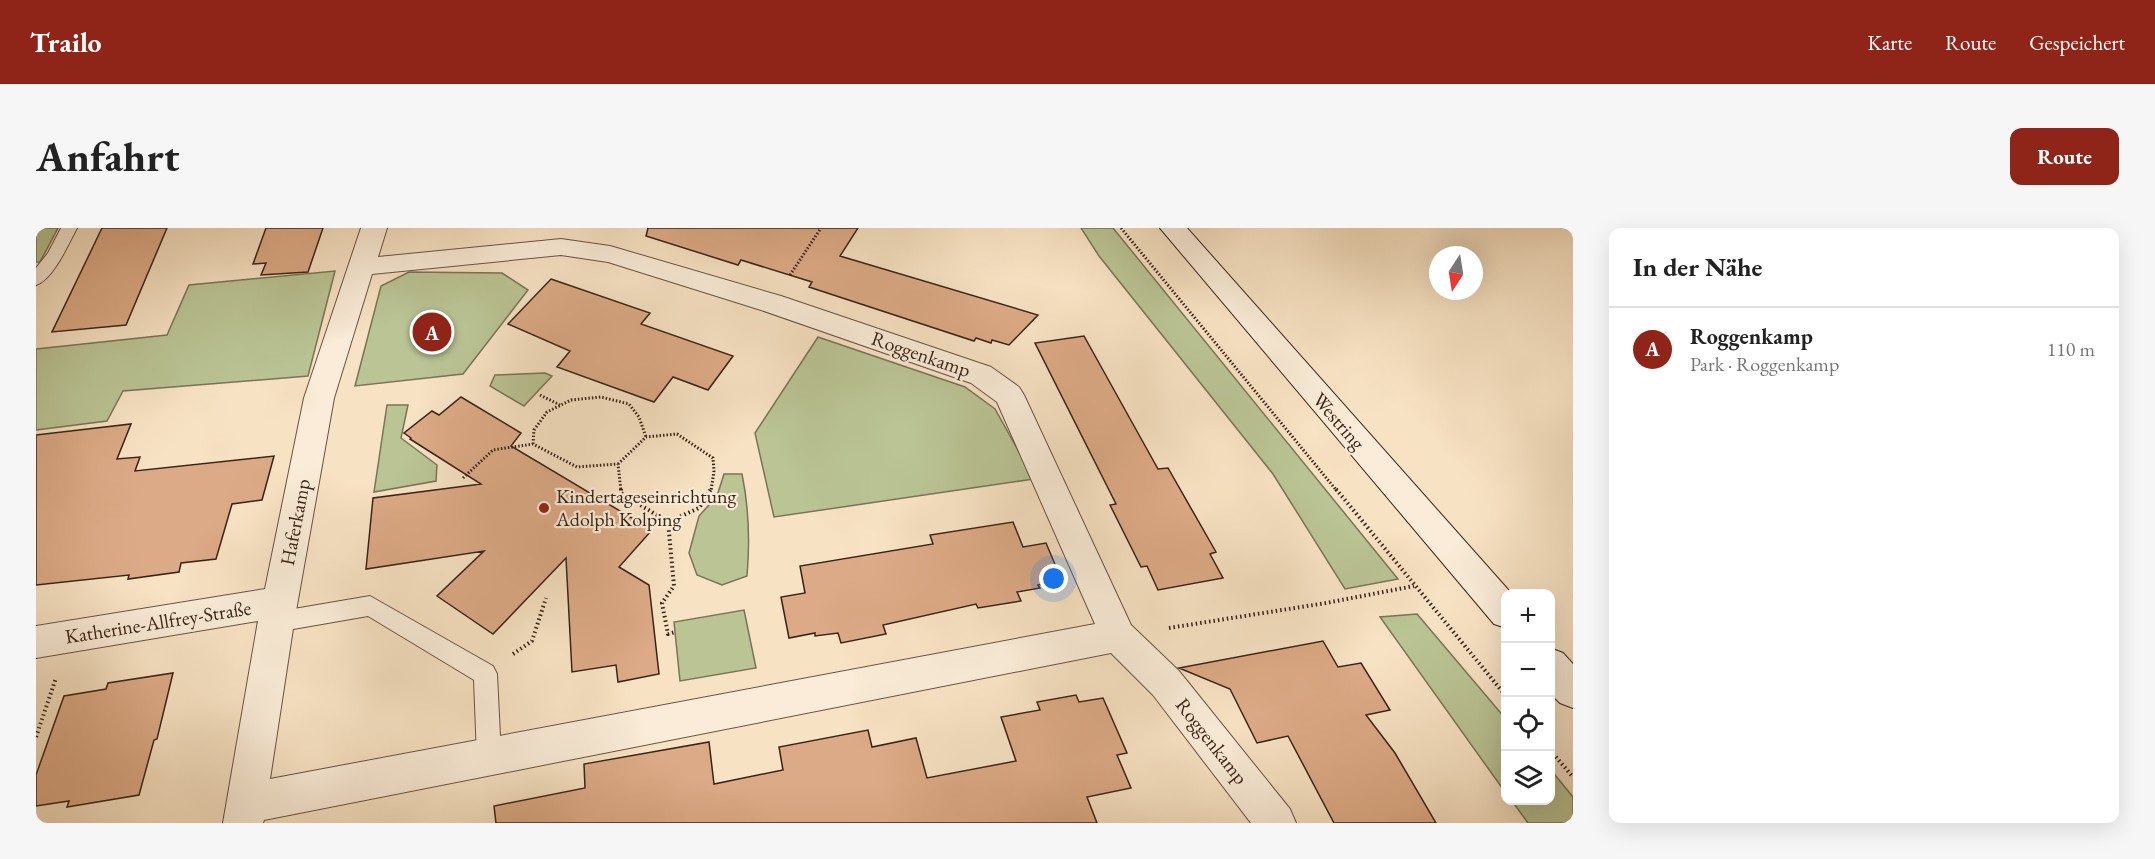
<!DOCTYPE html>
<html lang="de">
<head>
<meta charset="utf-8">
<style>
  body { margin:0; font-family:"EB Garamond",serif; background:#f6f6f6; color:#222 }
  .controls { position:absolute; right:18px; bottom:18px; display:grid; overflow:hidden; border-radius:12px; box-shadow:0 6px 24px #0002 }
  .controls button { width:54px; height:54px; display:grid; place-items:center; padding:0; border:0; border-bottom:2px solid #e0e0e0; background:#fff; color:#222; font:30px sans-serif }
  .compass { position:absolute; left:1393px; top:18px; width:54px; height:54px; border-radius:50%; background:#fff; box-shadow:0 6px 24px #0002; rotate:192deg }
  .you { position:absolute; left:1018px; top:351px; width:21px; height:21px; margin:-15px; border:4px solid #fff; border-radius:50%; background:#1a73e8; box-shadow:0 0 0 9px #1a73e833 }
  .badge { display:grid; place-items:center; width:39px; height:39px; border-radius:50%; background:#8f2418; color:#fff; font-size:20px; font-weight:700 }
  .pin { position:absolute; translate:-50% -50%; border:3px solid #fff; box-shadow:0 2px 6px #0006 }
  .list { margin:0; padding:0; list-style:none }
  h2 { display:flex; justify-content:space-between; align-items:center; height:78px; margin:0; padding:0 24px; font-size:26px }
  h2 small { font-size:20px; font-weight:400; color:#767676 }
  .list li { display:grid; grid-template-columns:39px 1fr auto; gap:18px; align-items:center; box-sizing:border-box; height:84px; padding:0 24px; border-top:2px solid #e0e0e0 }
  .list b { display:block; font-size:22px; white-space:nowrap }
  .list p { margin:0; font-size:20px; white-space:nowrap; color:#767676 }
  .list em { font-size:20px; font-style:normal; color:#767676 }
  .icon { flex:none; width:33px; height:33px; fill:none; stroke:currentColor; stroke-width:2; stroke-linecap:round; stroke-linejoin:round }
  .map { position:relative; flex:none; width:1537px; height:595px; overflow:hidden; border-radius:12px }
  header { display:flex; align-items:center; gap:36px; box-sizing:border-box; height:84px; padding:0 30px; background:#8f2418; color:#fff }
  header strong { font-size:28px }
  nav { display:flex; gap:33px; margin-inline-start:auto; font-size:21px }
  .intro { display:flex; align-items:center; justify-content:space-between; box-sizing:border-box; height:144px; padding:0 36px }
  h1 { margin:0; font-size:42px }
  .button { padding:15px 27px; border-radius:12px; background:#8f2418; color:#fff; font-size:21px; font-weight:700 }
  main { display:flex; gap:36px; padding:0 36px }
  aside { flex:1; background:#fff; border-radius:12px; box-shadow:0 6px 24px #0002 }
  .map>svg:first-child { display:block }
  .green { fill:#bac495; stroke:#7a7456; stroke-width:1.5 }
  .building { fill:#dcaa86; stroke:#392317; stroke-width:1.5 }
  .lines { fill:none; stroke-linecap:round; stroke-linejoin:round }
  .lane-casing { stroke:#685342; stroke-width:2 }
  .street-casing { stroke:#685342; stroke-width:2 }
  .secondary-casing { stroke:#392317; stroke-width:2 }
  .path-far1 { stroke:#392317; stroke-width:3; stroke-dasharray:1.5 2; stroke-linecap:butt }
  .path { stroke:#392317; stroke-width:4; stroke-dasharray:1.5 3; stroke-linecap:butt }
  .lane { fill:#faecd8; fill-rule:evenodd }
  .street { fill:#faecd8; fill-rule:evenodd }
  .secondary { fill:#faecd8; fill-rule:evenodd }
  .poi-dot { fill:#8f2418; stroke:#faecd8; stroke-width:2 }
  .labels { text-anchor:middle; stroke-width:4.5; stroke-linejoin:round; paint-order:stroke }
  .street-label { font-size:20px; fill:#392317; stroke:#faecd8 }
  .poi-label { font-size:20px; fill:#392317; stroke:#faecd8; text-anchor:start }
</style>
</head>
<body>
<header>
<strong>Trailo</strong>
<nav><a>Karte</a><a>Route</a><a>Gespeichert</a></nav>
</header>
<div class="intro"><h1>Anfahrt</h1><a class="button">Route</a></div>
<main>
<div class="map">
<svg width="1537" height="595" viewBox="0 0 1537 595">
  <rect width="100%" height="100%" fill="#f7e2c3"/>
  <filter id="stains"><feTurbulence type="fractalNoise" baseFrequency=".00333" numOctaves="4"/><feColorMatrix values="0 0 0 0 .2 0 0 0 0 .09 0 0 0 0 .02 0 0 0 .5 -.17"/></filter>
  <radialGradient id="worn" r=".72"><stop offset=".6" stop-color="#630" stop-opacity="0"/><stop offset="1" stop-color="#630" stop-opacity=".3"/></radialGradient>
  <path class="green" d="M0,0H22L4,34H0Z
    M1045,0H1077L1362,351L1309,361L1237,246L1063,28Z
    M299,43L272,148L87,163L71,193L0,202V121L131,107L153,57Z
    M373,44L466,45L492,62L427,146L319,158L345,58Z
    M782,109L929,159L959,181L998,251L738,289L719,205Z
    M509,145L516,148L488,178L454,158L459,147Z
    M351,177H372L365,210L401,237L400,253L338,264Z
    M688,246H706C713,280 714,313 711,348L686,357L661,347L653,325L663,288L681,268Z
    M708,382L720,440L644,453L638,394Z
    M1381,386L1469,490V564L1344,389Z
    M1515,542L1537,569V595H1492L1476,573L1514,572Z"/>
  <path class="building" d="M66,0H131L90,97L16,104Z
    M230,0H287L272,44L225,47L230,35L217,36Z
    M612,0H822L804,28L1002,87L973,117L956,112L955,115L940,110L938,113L773,59L776,54L705,32L702,37L610,8Z
    M515,51L614,85L605,96L697,128L672,162L637,149L618,174L521,139L534,123L472,96Z
    M1048,108L1122,241L1132,240L1180,324L1174,326L1187,350L1122,362L1111,338L1105,339L1074,277L1080,276L999,115Z
    M425,169L485,205L475,218L616,302L583,339L613,357L623,446L582,454L580,437L536,444L530,330L457,406L401,368L448,323L330,341L337,270L445,256L374,211L375,210L368,205L396,183L403,187Z
    M95,196L81,231L104,229L99,243L238,228L226,272L196,276L180,331L145,335L143,344L92,351L93,347L0,357V207Z
    M977,294L987,319L1010,315L1026,353L1002,357L1004,360L981,364L985,373L942,380L940,376L847,397L850,406L805,415L802,405L779,408V405L753,410L745,369L769,365L764,338L897,316L894,307Z
    M1287,413L1302,439L1325,435L1354,482L1330,487L1359,525L1400,595H1298L1252,508L1221,515L1194,461L1143,440Z
    M137,445L121,511L118,512L103,567L31,579L33,573L0,578V547L28,468L70,461L72,455Z
    M1040,467L1043,474L1067,470L1091,525L1081,527L1095,560L1051,569L1061,595H460L458,578L549,560L548,536L673,514L678,556L747,542L743,519L832,502L836,519L880,510L891,550L980,533L965,489L1004,482L1001,474Z"/>
  <g class="lines">
    <g class="lane-casing">
      <path id="lane" d="M25,0H41C33,15 17,52 0,57V40L12,25Z
        M334,368L457,438L461,446L465,529L462,538L453,541L444,538L441,529L438,452L332,388L240,404L232,401L229,394L232,387L240,384Z"/>
    </g>
    <g class="street-casing">
      <path id="street" d="M325,0H351L342,29L525,11L574,18L745,68L955,139L983,159L988,167L1095,397L1143,443L1254,581L1260,595H1215L1117,467L1075,425L228,592L227,595H187L222,393L0,430V398L229,361L268,170ZM525,27L572,34L725,82L935,155L961,174L1059,396L234,551L258,394L298,170L336,46Z"/>
    </g>
    <g class="secondary-casing">
      <path id="secondary" d="M1124,0H1151L1475,365H1470V400L1458,396Z
        M1514,420L1527,425L1537,436V480L1524,475L1514,465Z"/>
    </g>
    <path class="path-far1" d="M1085,0L1301,263
      M754,47L785,0
      M504,167L524,177
      M497,216L498,202L511,184L535,172L565,169L593,176L603,189L610,209
      M582,236L610,209L641,206L677,230L678,243L675,263
      M427,250L457,222L497,216L541,239L582,236L585,263"/>
    <path class="path" d="M585,261V265L632,294L638,358L626,375L632,406L639,404
      M1300,261L1470,468
      M632,294L663,280L675,261
      M1133,400L1290,375L1378,358
      M477,426L496,413L510,370
      M0,509L20,450
      M1514,522L1537,549"/>
    <use href="#lane" class="lane"/>
    <use href="#street" class="street"/>
    <use href="#secondary" class="secondary"/>
  </g>
  <circle class="poi-dot" cx="508" cy="280" r="6"/>
  <g class="labels">
    <g class="street-label">
      <text transform="translate(885 126) rotate(19)" y="7">Roggenkamp</text>
      <text transform="translate(1303 193) rotate(49)" y="7">Westring</text>
      <text transform="translate(259 294) rotate(-79)" y="7">Haferkamp</text>
      <text transform="translate(122 394) rotate(-9)" y="7">Katherine-Allfrey-Straße</text>
      <text transform="translate(1176 513) rotate(52)" y="7">Roggenkamp</text>
    </g>
    <g class="poi-label">
      <text x="520" y="275">Kindertageseinrichtung<tspan x="520" dy="23">Adolph Kolping</tspan></text>
    </g>
  </g>
  <rect width="100%" height="100%" filter="url(#stains)"/>
  <rect width="100%" height="100%" fill="url(#worn)"/>
</svg>
<div class="controls">
<button>+</button>
<button>−</button>
<button><svg class="icon" aria-label="locate" viewBox="0 0 24 24"><circle cx="12" cy="12" r="6"/><path d="M12 2v4M12 18v4M2 12h4M18 12h4"/></svg></button>
<button><svg class="icon" aria-label="layers" viewBox="0 0 24 24"><path d="M12 4l9 5-9 5-9-5zM3 14l9 5 9-5"/></svg></button>
</div>
<svg class="compass" viewBox="-18 -18 36 36"><path d="M0-13l5 13h-10z" fill="#e53935"/><path d="M0 13l5-13h-10z" fill="#767676"/></svg>
<div class="you"></div>
<div class="pin badge" style="left:396px;top:104px">A</div>
</div>
<aside>
<h2>In der Nähe<small></small></h2>
<ul class="list">
<li><span class="badge">A</span><div><b>Roggenkamp</b><p>Park · Roggenkamp</p></div><em>110 m</em></li>
</ul>
</aside>
</main>
</body>
</html>
